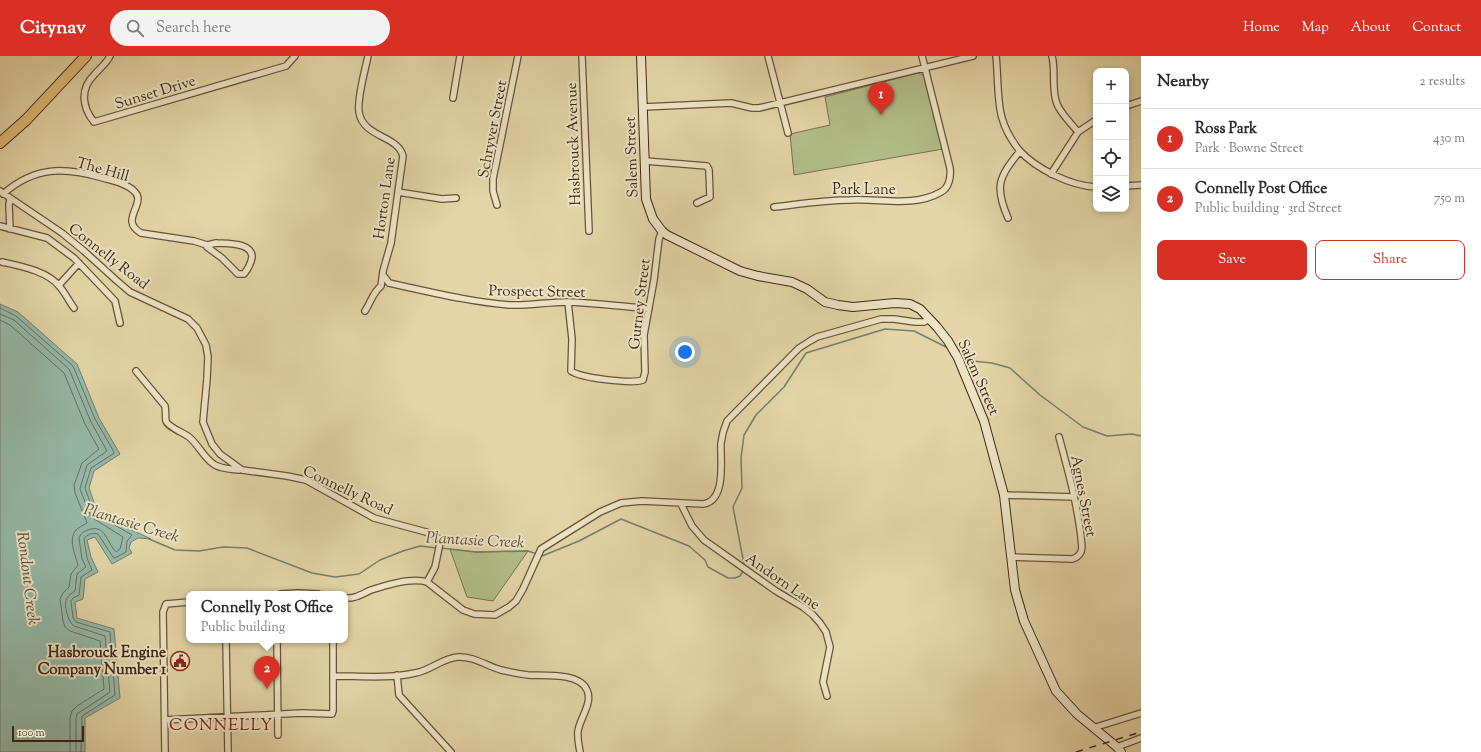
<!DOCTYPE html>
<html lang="en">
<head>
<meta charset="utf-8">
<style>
  body { margin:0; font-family:"Sorts Mill Goudy",serif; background:#f2f2f3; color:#2b2b33 }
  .controls { position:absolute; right:12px; top:12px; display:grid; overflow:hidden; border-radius:8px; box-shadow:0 2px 6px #0003 }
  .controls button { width:36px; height:36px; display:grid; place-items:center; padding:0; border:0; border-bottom:1px solid #e1e1e2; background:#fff; color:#2b2b33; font:20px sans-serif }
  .scale { position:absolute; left:12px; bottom:10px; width:72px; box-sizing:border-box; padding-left:4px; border:2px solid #402716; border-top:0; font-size:11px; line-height:14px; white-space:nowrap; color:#402716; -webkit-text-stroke:3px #ede4c6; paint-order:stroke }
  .you { position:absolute; left:685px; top:296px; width:14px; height:14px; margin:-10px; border:3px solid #fff; border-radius:50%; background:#1a73e8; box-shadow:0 0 0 6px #1a73e833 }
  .badge { display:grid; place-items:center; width:26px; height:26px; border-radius:50%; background:#d93025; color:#fff; font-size:13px; font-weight:700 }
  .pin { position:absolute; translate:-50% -33px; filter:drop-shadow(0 1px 2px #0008) }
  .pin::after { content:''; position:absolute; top:21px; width:14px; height:12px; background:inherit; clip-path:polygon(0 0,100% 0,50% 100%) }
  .popup { position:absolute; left:186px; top:535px; width:162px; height:52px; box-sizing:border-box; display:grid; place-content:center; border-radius:8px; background:#fff; filter:drop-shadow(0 1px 3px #0005); font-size:13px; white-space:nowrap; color:#7c7c81 }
  .popup b { font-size:15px; color:#2b2b33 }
  .popup::after { content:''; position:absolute; left:50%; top:100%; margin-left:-8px; border:8px solid transparent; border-top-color:#fff }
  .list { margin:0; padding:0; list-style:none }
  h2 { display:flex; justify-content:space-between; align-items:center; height:52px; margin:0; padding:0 16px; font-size:17px }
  h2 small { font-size:13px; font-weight:400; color:#7c7c81 }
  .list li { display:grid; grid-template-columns:26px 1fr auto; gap:12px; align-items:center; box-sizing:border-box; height:60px; padding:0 16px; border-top:1px solid #e1e1e2 }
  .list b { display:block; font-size:15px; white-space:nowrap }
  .list p { margin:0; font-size:13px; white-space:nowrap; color:#7c7c81 }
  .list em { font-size:13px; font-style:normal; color:#7c7c81 }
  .actions { display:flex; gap:8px; padding:12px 16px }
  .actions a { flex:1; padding:9px 0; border:1px solid #d93025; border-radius:8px; text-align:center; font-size:14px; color:#d93025 }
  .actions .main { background:#d93025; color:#fff }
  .icon { flex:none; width:22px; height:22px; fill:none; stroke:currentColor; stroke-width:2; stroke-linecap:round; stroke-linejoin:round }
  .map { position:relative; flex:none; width:1141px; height:696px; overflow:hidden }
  header { display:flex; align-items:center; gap:24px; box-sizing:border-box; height:56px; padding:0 20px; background:#d93025; color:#fff }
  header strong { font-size:19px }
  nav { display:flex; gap:22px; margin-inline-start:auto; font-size:14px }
  .search { width:280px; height:36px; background:#f2f2f3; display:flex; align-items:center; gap:10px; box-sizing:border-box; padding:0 14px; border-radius:22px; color:#7c7c81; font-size:15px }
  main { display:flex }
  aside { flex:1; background:#fff }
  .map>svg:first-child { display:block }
  .green { fill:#b2be89; stroke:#797250 }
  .water { fill:#95b9a8; stroke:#737f6e }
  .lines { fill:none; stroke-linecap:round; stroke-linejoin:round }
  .shore { stroke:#6a705f; stroke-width:1 }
  .stream { stroke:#737f6e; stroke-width:1.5 }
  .street-casing { stroke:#69523a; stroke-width:8 }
  .secondary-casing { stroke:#402716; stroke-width:10 }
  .highway-casing { stroke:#402716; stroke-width:12 }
  .street { stroke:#ede4c6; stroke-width:5.5 }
  .secondary { stroke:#ede4c6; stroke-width:8 }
  .highway { stroke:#e2ba74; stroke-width:10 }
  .rail { stroke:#402716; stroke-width:1.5; stroke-dasharray:7 7; stroke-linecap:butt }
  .labels { text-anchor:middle; stroke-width:4; stroke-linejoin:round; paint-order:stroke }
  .street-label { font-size:15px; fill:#402716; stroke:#ede4c6 }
  .poi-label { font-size:15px; font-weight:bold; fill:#402716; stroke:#ede4c6; text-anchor:end }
  .water-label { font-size:16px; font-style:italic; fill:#554c3a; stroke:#ede4c6 }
  .quarter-label { font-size:17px; letter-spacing:1px; fill:#7a1f14; stroke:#ede4c6 }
</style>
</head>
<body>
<header>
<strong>Citynav</strong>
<div class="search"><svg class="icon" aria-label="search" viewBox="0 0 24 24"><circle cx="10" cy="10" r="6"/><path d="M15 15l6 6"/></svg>Search here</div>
<nav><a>Home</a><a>Map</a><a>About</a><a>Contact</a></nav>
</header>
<main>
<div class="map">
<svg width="1141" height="696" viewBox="0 0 1141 696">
  <rect width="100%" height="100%" fill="#e3d5a7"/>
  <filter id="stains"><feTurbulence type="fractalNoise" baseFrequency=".005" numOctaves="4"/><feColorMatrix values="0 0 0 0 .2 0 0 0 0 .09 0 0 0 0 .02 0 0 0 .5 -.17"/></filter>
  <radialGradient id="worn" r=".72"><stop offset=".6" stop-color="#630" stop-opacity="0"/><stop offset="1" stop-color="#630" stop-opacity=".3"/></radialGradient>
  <path class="green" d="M918,17L924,19L943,93L794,119L790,78L830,69L825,41Z
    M450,493L476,496L528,495L493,545L467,541Z"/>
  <path class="water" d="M0,248L18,256L77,308L99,362L120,398L94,415L89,432L97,455L117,467L151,483L138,482L131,486L129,492L132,497L112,508L95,481L87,484L91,501L98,516L85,523L83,543L75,546L77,562L114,573L120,642L85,662V696H0Z"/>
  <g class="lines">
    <path class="shore" d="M0,252L16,260L73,310L95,363L114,396L113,398L91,412L85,432L94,457L132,479L127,485L126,496L115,502L113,501L98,478C93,476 86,479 84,483L87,502L92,514L81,521L79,539L73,542L71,545L73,562L76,566L110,576L115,639L82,660L81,696
      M0,258L14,264L69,313L91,366L107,395L87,409L80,433L91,461L123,481L120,493L116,496C107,487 105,467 88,474C83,476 81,477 79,482L82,503L86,511L77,518L75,535C72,537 69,539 67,542C63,548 68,566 74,570L105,580L110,636L77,658L76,662V696
      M0,264L10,269L64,317L85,368L99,393L82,407L74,429L75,437L87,467C84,469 79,471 76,474C68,483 75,498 78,509L71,518L69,531L63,537L60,543L63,565L65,571L70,575L100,585L104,633L77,650L72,655L70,662V696"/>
    <path class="stream" d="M961,296L973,305L992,307L1010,312L1040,339L1083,371L1107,380L1132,378L1141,380
      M149,483L175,494L199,495L223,491L247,492L312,517L335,521L359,518L380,504L403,495L420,490L436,492
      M440,492L476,496L528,495L534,497
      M542,500L579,485L621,463L689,490L705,504L708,511L728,522H735L740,520L743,515
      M744,508L733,451L742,432L741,402L744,379L756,359L784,331L806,297L885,273L914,275L946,291"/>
    <g class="street-casing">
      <path id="street" d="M110,0C107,7 99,13 94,19C80,33 82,51 94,66L279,12L286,10L295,0
        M582,0L589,175
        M768,0L788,77
        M996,0C998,17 997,46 1002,62C1005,73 1012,85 1019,94C1036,113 1071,130 1096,131
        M1052,0C1056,16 1051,33 1057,48C1061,58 1071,67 1078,76
        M453,42L460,0
        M1126,50L1141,45
        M643,51L731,47L752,52H759L973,0
        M645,105L707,110L709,114L710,141L697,147
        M1051,118L1078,76L1096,64
        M1126,130L1141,129
        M0,135L62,177L84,195L116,224L130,236L188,263L197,272L206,289L208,301L207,323L203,366L212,388L220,398L242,414L287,420L306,424L374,462L426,476L435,480L439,483L440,487L435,511L427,526
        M398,136L442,143L456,142
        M3,138C35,110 64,111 103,122C113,125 126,127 134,135C148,147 118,164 141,177L194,185L207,189
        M497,149L493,135V123L518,0
        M774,151C800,148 825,144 850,144C880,142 913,152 941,136C949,132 951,121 950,112L922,0
        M1008,162C994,130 999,121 1020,95
        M0,170L47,182L74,202L115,245L120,267
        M10,173L9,149L10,143
        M216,187C226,188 252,186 252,201C251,207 248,213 244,218H238L222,202L207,191L208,189Z
        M2,206C20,210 48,215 60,231C65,237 69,245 74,252
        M383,219L389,227L398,229C435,237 472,246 509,249C528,250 548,246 567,246C595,247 622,250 649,253
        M59,229L79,207
        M568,246L572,283L571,315C581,322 630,328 643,324L645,316L644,279L654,224L659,183L662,175
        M365,255C371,246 373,236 381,230L383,215L391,187L403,100C398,79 363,82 359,56C357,42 365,15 368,0
        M136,315L165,350C166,355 165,361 166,365C168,371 184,377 189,381C199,389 204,403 215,409C222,413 231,413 239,414
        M1004,439L1074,441
        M681,448L692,470L704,484L776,535L803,551L813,559L820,567L826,576L830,591L823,626L827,640
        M1012,501L1072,503C1076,502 1079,500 1081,496C1083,491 1081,485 1081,481C1077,447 1068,414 1059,381
        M281,538L298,537L318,538
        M345,542C355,543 362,538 371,534C386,529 412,521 427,526L463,554L474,558L495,559L509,551L516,545L523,533L541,493L600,456L621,447L642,445L703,448C727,445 720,403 721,387C722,379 724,372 727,365L799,292L810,285L817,281L881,263H894L915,266H924L930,263
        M226,584L228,696
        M277,584L278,679
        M397,619L399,639L451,696
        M333,620C360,620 389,623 415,617C430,615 442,602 458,601C473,600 487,610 501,614C510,616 519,618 528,619C544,620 579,616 587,634C593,647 580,662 578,675C577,682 579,689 580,696
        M165,664L302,657L332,658L333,655V584
        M1093,672L1141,657
        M1117,691L1141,682
        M165,696L163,556L166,548L189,546"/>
    </g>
    <g class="secondary-casing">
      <path id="secondary" d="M641,0L646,143L653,163L662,175L667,179L740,215L758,220L792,226L807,233L825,246L838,249L853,251L895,247L910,248L920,253L937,271L948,285L958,302L984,365L1004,439L1015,534L1024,565L1056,635L1077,658L1117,691L1121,696"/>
    </g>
    <g class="highway-casing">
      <path id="highway" d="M0,87L26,64L86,0"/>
    </g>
    <use href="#street" class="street"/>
    <use href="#secondary" class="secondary"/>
    <use href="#highway" class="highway"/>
    <path class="rail" d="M1076,696L1141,676"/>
  </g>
  <defs>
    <g id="civic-ring" transform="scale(1)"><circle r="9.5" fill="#ede4c6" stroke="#8f2418" stroke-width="1.5"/><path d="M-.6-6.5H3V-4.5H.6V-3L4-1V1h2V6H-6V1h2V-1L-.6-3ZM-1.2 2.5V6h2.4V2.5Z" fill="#8f2418"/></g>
  </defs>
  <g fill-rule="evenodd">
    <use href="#civic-ring" x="180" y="605"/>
  </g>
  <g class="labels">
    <g class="street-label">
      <text transform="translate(155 36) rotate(-17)" y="5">Sunset Drive</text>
      <text transform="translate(492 73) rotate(-79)" y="5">Schryver Street</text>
      <text transform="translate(573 88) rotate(-92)" y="5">Hasbrouck Avenue</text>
      <text transform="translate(631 101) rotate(-92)" y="5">Salem Street</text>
      <text transform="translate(103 113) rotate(16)" y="5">The Hill</text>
      <text x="864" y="138">Park Lane</text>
      <text transform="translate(384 142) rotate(-82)" y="5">Horton Lane</text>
      <text transform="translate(109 200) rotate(38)" y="5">Connelly Road</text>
      <text transform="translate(537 235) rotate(1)" y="5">Prospect Street</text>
      <text transform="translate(639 248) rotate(-83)" y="5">Gurney Street</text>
      <text transform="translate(979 321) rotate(66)" y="5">Salem Street</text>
      <text transform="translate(348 434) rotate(25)" y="5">Connelly Road</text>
      <text transform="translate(1084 440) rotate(79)" y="5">Agnes Street</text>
      <text transform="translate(783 525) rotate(35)" y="5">Andorn Lane</text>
    </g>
    <g class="poi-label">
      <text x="166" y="601">Hasbrouck Engine<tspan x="166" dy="17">Company Number 1</tspan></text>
    </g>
    <g class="water-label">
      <text transform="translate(132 466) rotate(17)" y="6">Plantasie Creek</text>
      <text transform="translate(475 483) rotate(3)" y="6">Plantasie Creek</text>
      <text transform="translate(29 522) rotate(83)" y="6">Rondout Creek</text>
    </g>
    <g class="quarter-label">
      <text x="221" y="674">CONNELLY</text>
    </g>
  </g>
  <rect width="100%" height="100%" filter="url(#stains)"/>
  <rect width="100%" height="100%" fill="url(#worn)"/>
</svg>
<div class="controls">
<button>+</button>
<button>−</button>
<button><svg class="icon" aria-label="locate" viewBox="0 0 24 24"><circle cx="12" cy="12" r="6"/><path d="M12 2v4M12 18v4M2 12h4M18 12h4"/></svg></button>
<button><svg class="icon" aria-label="layers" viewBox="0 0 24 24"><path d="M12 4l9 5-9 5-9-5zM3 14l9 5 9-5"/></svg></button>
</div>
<div class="scale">100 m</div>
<div class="you"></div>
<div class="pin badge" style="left:881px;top:59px">1</div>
<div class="pin badge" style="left:267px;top:633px">2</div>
<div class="popup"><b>Connelly Post Office</b>Public building</div>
</div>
<aside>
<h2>Nearby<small>2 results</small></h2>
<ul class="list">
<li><span class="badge">1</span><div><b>Ross Park</b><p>Park · Bowne Street</p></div><em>430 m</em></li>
<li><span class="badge">2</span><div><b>Connelly Post Office</b><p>Public building · 3rd Street</p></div><em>750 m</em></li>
</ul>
<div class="actions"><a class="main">Save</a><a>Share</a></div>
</aside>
</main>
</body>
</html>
